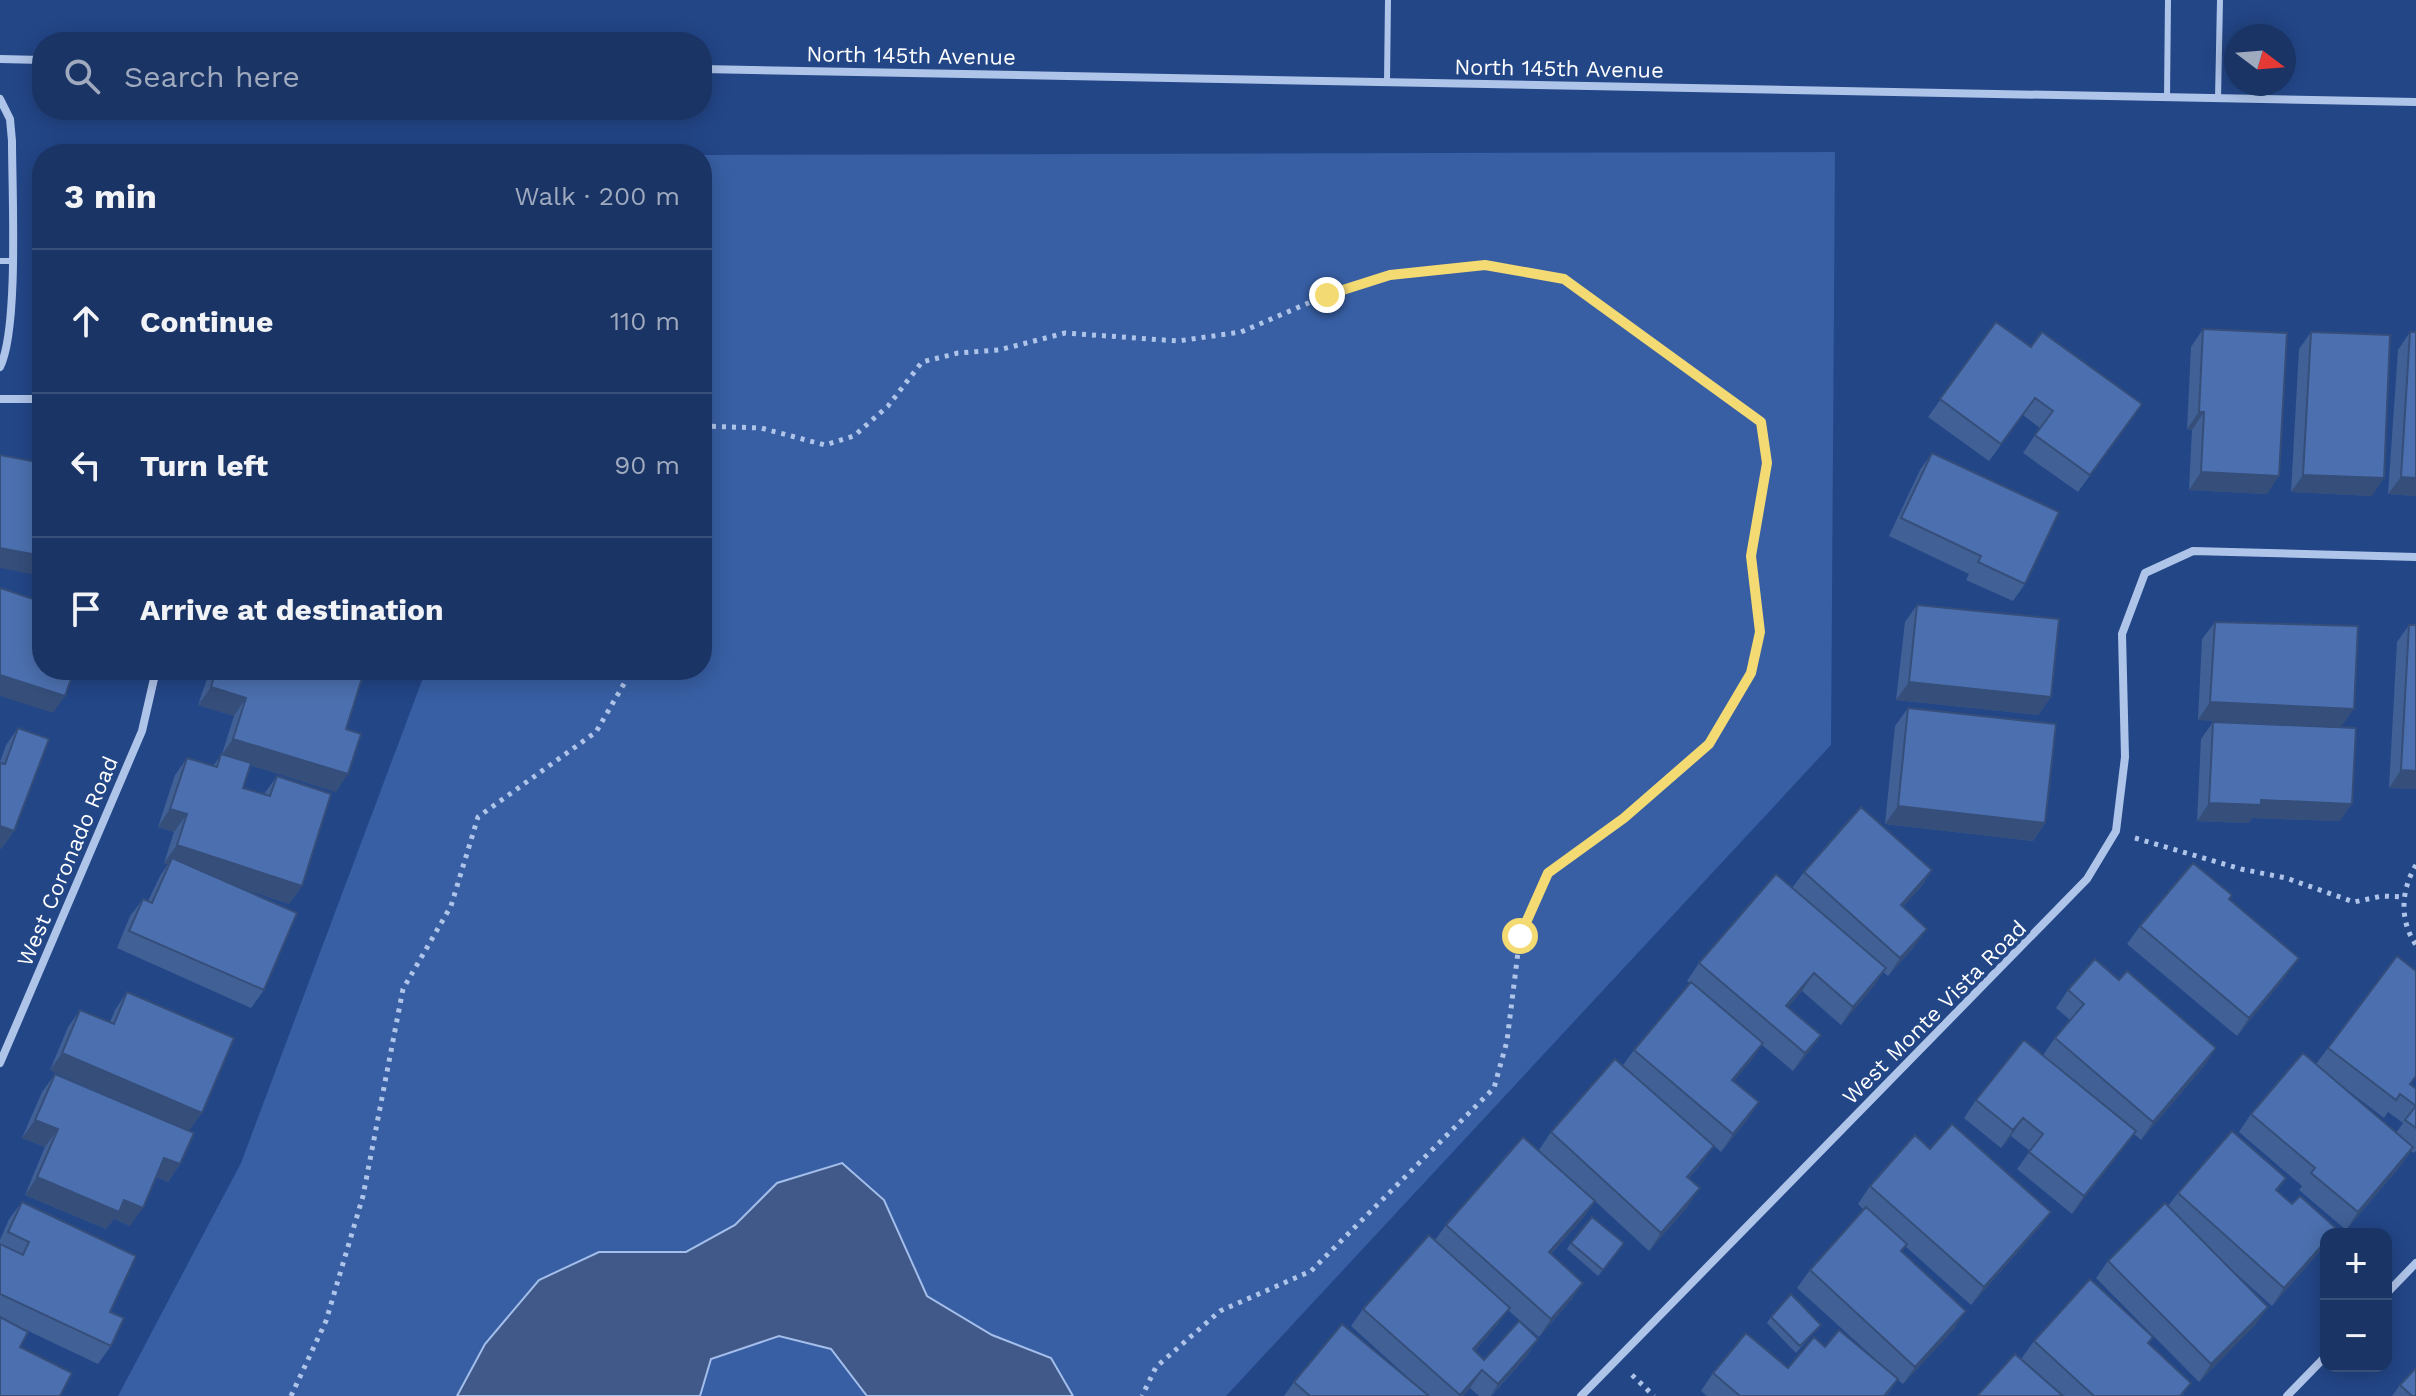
<!DOCTYPE html>
<html lang="en">
<head>
<meta charset="utf-8">
<style>
  body { margin:0; font-family:"Work Sans",sans-serif; background:#273f6e; color:#f1f3f6 }
  .controls { position:absolute; right:24px; bottom:24px; display:grid; overflow:hidden; border-radius:16px; box-shadow:0 4px 20px #0003 }
  .controls button { width:72px; height:72px; display:grid; place-items:center; padding:0; border:0; border-bottom:2px solid #384f79; background:#1a3465; color:#f1f3f6; font:40px sans-serif }
  .compass { position:absolute; left:2224px; top:24px; width:72px; height:72px; border-radius:50%; background:#1a3465; box-shadow:0 4px 20px #0003; rotate:106deg }
  .stop { position:absolute; width:24px; height:24px; margin:-18px; border:6px solid #f4da72; border-radius:50%; background:#fff }
  .stop.end { background:#f4da72; border-color:#fff; box-shadow:0 2px 8px #0008 }
  .list { margin:0; padding:0; list-style:none }
  h2 { display:flex; justify-content:space-between; align-items:center; height:104px; margin:0; padding:0 32px; font-size:34px }
  h2 small { font-size:26px; font-weight:400; color:#9faabf }
  .list li { display:grid; grid-template-columns:52px 1fr auto; gap:24px; align-items:center; box-sizing:border-box; height:144px; padding:0 32px; border-top:2px solid #384f79 }
  .list b { display:block; font-size:30px; white-space:nowrap }
  .list em { font-size:26px; font-style:normal; color:#9faabf }
  .icon { flex:none; width:44px; height:44px; fill:none; stroke:currentColor; stroke-width:2; stroke-linecap:round; stroke-linejoin:round }
  .map { position:relative; flex:none; width:2416px; height:1396px; overflow:hidden }
  .search { position:absolute; background:#1a3465; box-shadow:0 4px 20px #0003; left:32px; top:32px; width:680px; height:88px; display:flex; align-items:center; gap:20px; box-sizing:border-box; padding:0 28px; border-radius:32px; color:#9faabf; font-size:30px }
  .panel { position:absolute; background:#1a3465; box-shadow:0 4px 20px #0003; left:32px; top:144px; width:680px; height:536px; border-radius:32px }
  .map>svg:first-child { display:block }
  .green { fill:#385fa4 }
  .water { fill:#405988; stroke:#a3beea; stroke-width:2 }
  .lines { fill:none; stroke-linecap:round; stroke-linejoin:round }
  .path { stroke:#afc4e9; stroke-width:5; stroke-dasharray:4 6; stroke-linecap:butt }
  .service { stroke:#afc4e9; stroke-width:6 }
  .minor { stroke:#afc4e9; stroke-width:8 }
  .wall { fill:#416096; fill-rule:evenodd }
  .shaded-wall { fill:#354e7a }
  .building { fill:#4c70af; stroke:#354e7a; stroke-width:2 }
  .route { stroke:#f4da72; stroke-width:10 }
  .labels { text-anchor:middle; stroke-width:8; stroke-linejoin:round; paint-order:stroke }
  .street-label { font-size:22px; fill:#fff; stroke:#234687 }
</style>
</head>
<body>
<div class="map">
<svg width="2416" height="1396" viewBox="0 0 2416 1396">
  <rect width="100%" height="100%" fill="#234687"/>
  <path class="green" d="M1835,152L1831,745L1226,1396H118L241,1163L426,670H702V155Z"/>
  <path class="water" d="M842,1163L884,1200L927,1296L992,1335L1051,1358L1073,1396H867L831,1349L779,1336L711,1359L700,1396H457L485,1344L539,1280L599,1252H686L735,1225L777,1183Z"/>
  <g class="lines">
    <path class="path" d="M702,426L761,428L825,445L854,436L888,406L922,362L958,353L999,350L1065,333L1178,341L1241,332L1327,295L1390,275L1485,265L1564,279L1761,422L1767,463L1751,556L1760,632L1751,673L1709,744L1624,818L1548,873L1520,936L1507,1041L1494,1088L1311,1271L1220,1311L1156,1367L1142,1396
      M2135,838L2241,869L2286,878L2354,902L2382,896L2404,897
      M2416,865C2401,890 2399,920 2416,945
      M1632,1375L1654,1396
      M291,1396L326,1321L363,1196L403,989L451,906L478,817L596,732L632,670"/>
    <path class="service" d="M1387,82L1388,0
      M2167,98L2168,0
      M2218,99L2220,0
      M0,261H12"/>
    <path class="minor" d="M0,59L42,60
      M702,69L2416,102
      M0,99L10,119L12,141C12,191 19,329 0,367
      M0,399H42
      M0,1063L142,731L156,670
      M2386,1294L2416,1263
      M1581,1396L2087,879L2116,831L2125,757L2122,634L2145,573L2193,551L2416,557
      M2287,1396L2326,1356"/>
  </g>
  <path class="wall" d="M1996,322L2031,347L2142,404L2078,492L2023,453L2040,428L2023,415L1989,461L1928,417Z
    M2203,329L2267,494L2189,490L2192,430L2187,429L2191,347Z
    M2311,332L2372,496L2291,492L2299,349Z
    M2410,332L2416,496L2388,494L2398,350Z
    M1932,453L2025,584L2013,601L1966,580L1969,574L1889,536L1920,470Z
    M1917,605L2051,697L2038,715L1896,700L1905,622Z
    M2215,622L2341,727L2340,821L2252,818L2249,823L2197,821L2201,739L2213,722L2319,726L2198,720L2202,639Z
    M2409,625H2416V789L2389,788L2397,642Z
    M210,670H356L336,792L250,765L243,788L264,794L277,776L302,886L289,904L235,886L264,990L251,1008L117,948L130,916L143,899L148,901L160,876L168,864L164,863L174,832L158,827L175,775L187,758L213,766L222,754L234,716L198,705Z
    M1908,708L2045,823L2033,841L1885,824L1895,726Z
    M18,728L14,831L1,849H0V762L6,745Z
    M1932,870L1920,888L1902,907L1914,947L1888,976L1883,972L1874,986L1841,1025L1802,991L1788,1007L1821,1035L1808,1053L1793,1071L1762,1045L1734,1081L1759,1102L1747,1120L1721,1152L1714,1146L1702,1163L1689,1178L1688,1206L1649,1251L1595,1201L1583,1218L1551,1254L1583,1283L1571,1300L1539,1337L1508,1310L1497,1325L1475,1351L1484,1360L1538,1339L1526,1357L1491,1396H1479L1470,1388L1463,1396H1284L1294,1382L1424,1392L1351,1326L1363,1309L1435,1240L1446,1225L1539,1150L1551,1132L1623,1065L1634,1050L1690,983L1687,981L1699,963L1792,888L1804,872Z
    M2140,926L2286,976L2237,1036L2127,944Z
    M2416,971V1077L2410,1084L2416,1089V1151L2414,1153L2411,1151L2401,1165L2346,1230L2299,1190L2302,1186L2239,1132L2251,1114L2316,1064L2328,1048ZM2337,1082L2384,1118L2388,1112L2403,1123L2396,1133Z
    M2119,980L2216,1048L2204,1066L2141,1140L2134,1134L2072,1214L2017,1169L2030,1151L2011,1136L2001,1148L1964,1118L1976,1100L2043,1055L2055,1038L2070,1020L2056,1008L2068,990Z
    M127,992L189,1131L180,1164L168,1182L156,1177L130,1226L114,1219L106,1229L25,1195L45,1147L22,1138L42,1092L55,1074L153,1115L50,1070L68,1027L80,1010L110,1022L115,1010Z
    M1930,1149L2051,1212L2038,1229L1971,1305L1905,1246L1901,1251L1954,1329L1903,1384L1898,1380L1886,1396H1707L1701,1391L1713,1373L1788,1368L1825,1347L1883,1366L1797,1288L1810,1270L1864,1210L1858,1204L1870,1186Z
    M2286,1178L2277,1191L2326,1234V1244L2272,1306L2231,1269L2256,1324L2199,1382L2096,1278L2108,1261L2168,1206L2178,1193Z
    M22,1202L110,1312L111,1346L98,1364L3,1319L20,1347L0,1396V1240L9,1219Z
    M1571,1243H1624L1598,1276L1567,1249Z
    M1771,1317L1821,1325L1796,1353L1767,1323Z
    M2034,1341L2149,1344L2191,1383L2182,1396H1977L2021,1359Z
    M2400,1385L2416,1396H2392Z"/>
  <path class="shaded-wall" d="M2199,412H2204L2192,430L2187,429Z
    M2201,472L2279,476L2267,494L2189,490Z
    M2303,475L2384,478L2372,496L2291,492Z
    M2401,477L2416,478V496L2388,494Z
    M0,548L42,556V576L0,568Z
    M0,675L65,696L53,713L0,696Z
    M1909,682L2051,697L2038,715L1896,700Z
    M211,687L246,698L234,716L198,705Z
    M2210,702L2354,709L2341,727L2198,720Z
    M233,739L348,774L336,792L221,756Z
    M2401,770L2416,771V789L2389,788Z
    M2261,800L2352,804L2340,821L2252,818L2249,823L2197,821L2209,803Z
    M1898,806L2045,823L2033,841L1885,824Z
    M170,809L187,814L174,832L158,827Z
    M0,826L14,831L1,849H0Z
    M177,845L302,886L289,904L169,864L172,858L168,864L164,863Z
    M1932,870L1920,888L1888,923L1901,905Z
    M1927,929L1914,947L1888,976L1900,958Z
    M2299,958L2286,976L2237,1036L2249,1018Z
    M1886,968L1874,986L1841,1025L1853,1007Z
    M1814,973L1802,991L1774,1024L1786,1006Z
    M1821,1035L1808,1053L1793,1071L1805,1053Z
    M1763,1043L1751,1061L1720,1097L1732,1080Z
    M2216,1048L2204,1066L2141,1140L2153,1122Z
    M62,1053L202,1113L189,1131L50,1070Z
    M1759,1102L1747,1120L1721,1152L1733,1134Z
    M2023,1118L2011,1136L2001,1148L2013,1130Z
    M35,1120L58,1129L45,1147L22,1138Z
    M2136,1131L2124,1148L2072,1214L2084,1196Z
    M1714,1146L1702,1163L1674,1194L1687,1177Z
    M2413,1147L2401,1165L2346,1230L2358,1212Z
    M164,1158L180,1164L168,1182L152,1175Z
    M37,1177L124,1200L143,1208L130,1226L114,1219L106,1229L25,1195Z
    M1700,1188L1688,1206L1649,1251L1661,1233Z
    M1595,1201L1583,1218L1536,1270L1549,1252Z
    M2051,1212L2038,1229L1971,1305L1984,1287Z
    M2326,1241V1244L2272,1306L2284,1288Z
    M1583,1283L1571,1300L1539,1337L1551,1319Z
    M2268,1307L2256,1324L2199,1382L2211,1364Z
    M1510,1308L1497,1325L1461,1367L1473,1349Z
    M1966,1311L1954,1329L1903,1384L1915,1367Z
    M1538,1339L1526,1357L1490,1396L1498,1384Z
    M1482,1370L1470,1388L1463,1396H1459Z"/>
  <path class="building" d="M1996,322L2031,347L2042,332L2142,404L2090,475L2035,435L2053,411L2035,398L2001,444L1940,399Z
    M2203,329L2287,333L2279,476L2201,472L2204,412H2199Z
    M2311,332L2390,335L2384,478L2303,475Z
    M2410,332H2416V478L2401,477Z
    M1932,453L2059,512L2025,584L1978,562L1981,556L1901,518Z
    M0,455L42,463V556L0,548Z
    M0,588L42,602V670H74L65,696L0,675Z
    M1917,605L2059,619L2051,697L1909,682Z
    M2215,622L2358,626L2354,709L2210,702Z
    M2409,625H2416V771L2401,770Z
    M216,670H356L364,672L346,729L361,734L348,774L233,739L246,698L211,687Z
    M1908,708L2056,724L2045,823L1898,806Z
    M2213,722L2356,728L2352,804L2261,800V805L2209,803Z
    M18,728L49,739L14,831L0,826V763L5,764Z
    M221,754L251,763L243,788L270,796L277,776L331,794L302,886L177,845L187,814L170,809L187,758L217,767Z
    M1861,807L1932,870L1901,905L1927,929L1900,958L1804,872Z
    M172,858L297,913L264,990L129,931L143,899L152,903Z
    M2193,863L2232,895L2229,899L2299,958L2249,1018L2140,926Z
    M1776,874L1886,968L1853,1007L1814,973L1786,1006L1821,1035L1805,1053L1699,963Z
    M2397,956L2416,971V1076L2410,1084L2416,1089V1128L2405,1120L2416,1106L2400,1094L2396,1100L2328,1048Z
    M2095,959L2119,980L2127,971L2216,1048L2153,1122L2055,1038L2084,1004L2068,990Z
    M1691,982L1763,1043L1732,1080L1759,1102L1733,1134L1634,1050Z
    M127,992L234,1038L202,1113L62,1053L80,1010L114,1024Z
    M2024,1040L2136,1131L2084,1196L2029,1152L2043,1134L2023,1118L2013,1130L1976,1100Z
    M2303,1053L2413,1147L2358,1212L2311,1173L2315,1168L2251,1114Z
    M1615,1059L1714,1146L1687,1177L1700,1188L1661,1233L1551,1132Z
    M55,1074L194,1133L180,1164L164,1158L143,1208L124,1200L119,1212L37,1177L58,1129L35,1120Z
    M1952,1124L2051,1212L1984,1287L1870,1186L1915,1135L1930,1149Z
    M2232,1131L2286,1178L2276,1190L2292,1204L2300,1196L2337,1229L2332,1234H2326V1241L2284,1288L2178,1193Z
    M1523,1137L1595,1201L1549,1252L1583,1283L1551,1319L1446,1225Z
    M22,1202L136,1256L110,1312L124,1318L111,1346L0,1294V1244L23,1255L29,1242L8,1232Z
    M2165,1203L2268,1307L2211,1364L2108,1261Z
    M1866,1207L1907,1244L1901,1251L1966,1311L1915,1367L1810,1270Z
    M1592,1217L1624,1243L1603,1270L1571,1243Z
    M1429,1235L1510,1308L1473,1349L1484,1360L1519,1321L1538,1339L1498,1384L1482,1370L1460,1395L1363,1309Z
    M2090,1279L2153,1337L2148,1343L2191,1383L2180,1396H2094L2034,1341Z
    M1791,1294L1821,1325L1800,1346L1771,1317Z
    M0,1317L28,1332L20,1347L72,1373L60,1396H0Z
    M1342,1324L1429,1396H1310L1294,1382Z
    M1839,1330L1898,1379L1884,1396H1740L1713,1373L1746,1333L1788,1368L1814,1337L1825,1347Z
    M2015,1354L2063,1396H1977Z
    M2416,1368V1396H2412L2400,1385Z"/>
  <g class="lines">
    <path class="route" d="M1327,295L1390,275L1485,265L1564,279L1761,422L1767,463L1751,556L1760,632L1751,673L1709,744L1624,818L1548,873L1520,936"/>
  </g>
  <g class="labels">
    <g class="street-label">
      <text transform="translate(911 55) rotate(1)" y="8">North 145th Avenue</text>
      <text transform="translate(1559 68) rotate(1)" y="8">North 145th Avenue</text>
      <text transform="translate(67 861) rotate(-67)" y="8">West Coronado Road</text>
      <text transform="translate(1934 1012) rotate(-45)" y="8">West Monte Vista Road</text>
    </g>
  </g>
</svg>
<div class="controls">
<button>+</button>
<button>−</button>
</div>
<svg class="compass" viewBox="-18 -18 36 36"><path d="M0-13l5 13h-10z" fill="#e53935"/><path d="M0 13l5-13h-10z" fill="#9faabf"/></svg>
<div class="stop" style="left:1520px;top:936px"></div>
<div class="stop end" style="left:1327px;top:295px"></div>
<div class="search"><svg class="icon" aria-label="search" viewBox="0 0 24 24"><circle cx="10" cy="10" r="6"/><path d="M15 15l6 6"/></svg>Search here</div>
<section class="panel">
<h2>3 min<small>Walk · 200 m</small></h2>
<ul class="list">
<li><svg class="icon" aria-label="ahead" viewBox="0 0 24 24"><path d="M12 20V5M6 11l6-6 6 6"/></svg><div><b>Continue</b></div><em>110 m</em></li>
<li><svg class="icon" aria-label="left" viewBox="0 0 24 24"><path d="M17 20v-9H6M10 6l-5 5 5 5"/></svg><div><b>Turn left</b></div><em>90 m</em></li>
<li><svg class="icon" aria-label="arrive" viewBox="0 0 24 24"><path d="M6 21V4h12l-3 4 3 4H6"/></svg><div><b>Arrive at destination</b></div></li>
</ul>
</section>
</div>
</body>
</html>
